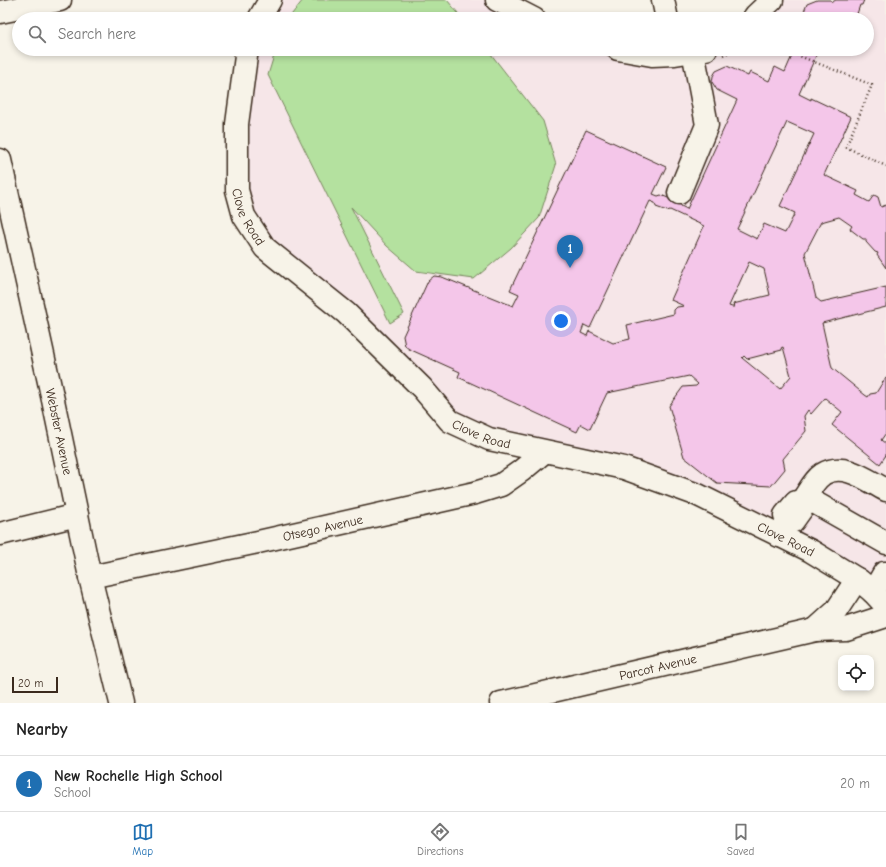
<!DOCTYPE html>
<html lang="en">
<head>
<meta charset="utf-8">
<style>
  body { margin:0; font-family:"Comic Neue",sans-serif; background:#f6f6f6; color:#222 }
  .controls { position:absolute; right:12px; bottom:12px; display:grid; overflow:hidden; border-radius:8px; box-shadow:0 2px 6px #0003 }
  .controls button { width:36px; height:36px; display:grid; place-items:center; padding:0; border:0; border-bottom:1px solid #e0e0e0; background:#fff; color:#222; font:20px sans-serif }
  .scale { position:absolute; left:12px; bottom:10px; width:46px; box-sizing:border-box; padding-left:4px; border:2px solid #3b2a1e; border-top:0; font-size:11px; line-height:14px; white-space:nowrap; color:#3b2a1e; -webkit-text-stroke:3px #f7f3e8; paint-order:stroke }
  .you { position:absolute; left:561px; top:321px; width:14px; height:14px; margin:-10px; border:3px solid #fff; border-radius:50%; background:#1a73e8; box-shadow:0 0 0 6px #1a73e833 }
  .badge { display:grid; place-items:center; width:26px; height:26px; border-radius:50%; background:#1f6fb2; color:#fff; font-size:13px; font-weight:700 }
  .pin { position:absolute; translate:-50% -33px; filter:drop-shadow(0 1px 2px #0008) }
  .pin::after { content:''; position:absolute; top:21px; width:14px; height:12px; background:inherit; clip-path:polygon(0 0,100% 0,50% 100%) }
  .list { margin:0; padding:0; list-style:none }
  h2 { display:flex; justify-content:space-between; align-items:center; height:52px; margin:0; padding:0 16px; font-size:17px }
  h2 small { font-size:13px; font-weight:400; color:#767676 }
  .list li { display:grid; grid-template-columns:26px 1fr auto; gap:12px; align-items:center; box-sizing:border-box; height:56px; padding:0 16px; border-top:1px solid #e0e0e0 }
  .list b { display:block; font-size:15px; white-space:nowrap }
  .list p { margin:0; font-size:13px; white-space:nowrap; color:#767676 }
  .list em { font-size:13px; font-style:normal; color:#767676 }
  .icon { flex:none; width:22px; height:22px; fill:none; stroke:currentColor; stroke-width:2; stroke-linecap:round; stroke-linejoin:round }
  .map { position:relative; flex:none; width:886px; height:703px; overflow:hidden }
  .search { position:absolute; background:#fff; box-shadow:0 2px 6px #0003; left:12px; right:12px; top:12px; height:44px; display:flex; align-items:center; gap:10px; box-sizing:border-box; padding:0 14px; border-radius:22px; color:#767676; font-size:15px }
  .sheet { height:108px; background:#fff }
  nav { display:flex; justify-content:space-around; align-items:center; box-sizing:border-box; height:56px; border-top:1px solid #e0e0e0; background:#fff; font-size:11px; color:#767676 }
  nav a { display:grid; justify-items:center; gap:2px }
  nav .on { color:#1f6fb2 }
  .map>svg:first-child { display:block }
  .built { fill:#f6e6e8 }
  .green { fill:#b4e19f; stroke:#78865e }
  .building { fill:#f4c6e9; stroke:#3b2a1e; fill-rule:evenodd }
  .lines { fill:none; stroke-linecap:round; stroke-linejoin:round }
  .minor-casing { stroke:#3b2a1e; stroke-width:25 }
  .path { stroke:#3b2a1e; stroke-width:2.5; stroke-dasharray:1 3; stroke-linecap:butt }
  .minor { stroke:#f7f3e8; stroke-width:22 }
  .labels { text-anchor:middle; stroke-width:3; stroke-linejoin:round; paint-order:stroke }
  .street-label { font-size:13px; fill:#3b2a1e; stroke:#f7f3e8 }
</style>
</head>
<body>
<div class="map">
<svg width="886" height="703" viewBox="0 0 886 703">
  <rect width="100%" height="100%" fill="#f7f3e8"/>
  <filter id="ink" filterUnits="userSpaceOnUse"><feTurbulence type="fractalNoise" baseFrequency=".025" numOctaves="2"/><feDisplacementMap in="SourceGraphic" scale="8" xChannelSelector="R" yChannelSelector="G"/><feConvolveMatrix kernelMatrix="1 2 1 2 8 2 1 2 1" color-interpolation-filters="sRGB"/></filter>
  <g filter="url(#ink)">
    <path class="built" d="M282,0H488L520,19H268L271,12Z
      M764,0H886V598L764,523L492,434L450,410L265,238L252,215L244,186L251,58L255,49H592L603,54L655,63L712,49H867V19H747Z"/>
    <path class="green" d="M303,0H447L463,19H288Z
      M276,49H487L543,121L556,165L539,218L511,248L474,279L416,271L387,246L351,207L404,314L390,323L268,75Z"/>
    <path class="building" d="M817,0H831L832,2L836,0H864L862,5H860L857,14L846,19H801L807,4Z
      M795,49H819L799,94L811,100V98L851,117L824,175L858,191L856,195L869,202L874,195L878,197L881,207L886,205V268L877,255L878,253L875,252L866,242V239H863L850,229L852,226L839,217L821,222L805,253L816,298L821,302L886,287V307L822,323L832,368L865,395L868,397L870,394L876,393L886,377V433L881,440L886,444V455L880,464L832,425L842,412L825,398L811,414L808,410L804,416L806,431L783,459L785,469L771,486L717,483L684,457L669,406L683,387L696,386L698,384L689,376L607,393L590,429L581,424L577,432L458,377L460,372L409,349L405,346L403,336L428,281L434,276L442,277L513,306L519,294L510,290L586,130L666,167L653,194L658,196L661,195L680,203L681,206L687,209L737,100L717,90L712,82L713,76L716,71L727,66L748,76L750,72L769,81L775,67L785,72ZM787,122L814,134L780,206L795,213L785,233L764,224L757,239L737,229ZM650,201L655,203L656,207L667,211L670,210L704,226L671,300L684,306L677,307L674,310V314L627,325L630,339L613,343L589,331L587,336L581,333L584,325L590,328ZM749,262L764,269L770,295L733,304L734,307H732L729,306ZM783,347L791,376L780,389L742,358L744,356L747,359L782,350L781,348Z"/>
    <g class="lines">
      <g class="minor-casing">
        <g id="minor">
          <path d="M497,0L534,19"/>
          <path d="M663,0L667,19"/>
          <path d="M0,12L60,0"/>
          <path d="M259,19L270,0"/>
          <path d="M753,19L756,15L772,0"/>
          <path id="s1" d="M247,49L237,124V190L244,216L265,248L346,313L422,388L450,421L489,439L624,468L698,495L811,551L860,581L873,592L886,606"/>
          <path d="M618,49L652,55L675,54L706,49"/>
          <path id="s2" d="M0,160L53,400L90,577L121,703"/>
          <path d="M679,193L707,125L693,51"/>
          <path d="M805,497L886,543"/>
          <path d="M802,501C808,492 814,480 823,474C844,461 868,481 886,490"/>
          <path d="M0,534L77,515"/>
          <path d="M779,536L787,522L785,515L796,502L802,501L803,507L793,521H787"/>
          <path id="s3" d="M90,577L258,542L475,493L501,485L521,471L544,452"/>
          <path d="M873,592L884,573H886"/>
          <path d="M815,630L836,611L857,579"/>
          <path id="s4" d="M501,703L815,630L846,629L886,616"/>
        </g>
      </g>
      <path class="path" d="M782,49L872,85L846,147L886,166
        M723,55L736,49"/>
      <use href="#minor" class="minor"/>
    </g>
  </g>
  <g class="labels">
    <g class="street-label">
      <text dy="5" stroke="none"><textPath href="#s1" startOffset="171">Clove Road</textPath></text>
      <text dy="5" stroke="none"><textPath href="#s2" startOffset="278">Webster Avenue</textPath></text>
      <text dy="5" stroke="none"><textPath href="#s1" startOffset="495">Clove Road</textPath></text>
      <text dy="5" stroke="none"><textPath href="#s3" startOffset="238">Otsego Avenue</textPath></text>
      <text dy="5" stroke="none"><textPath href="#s1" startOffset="819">Clove Road</textPath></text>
      <text dy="5" stroke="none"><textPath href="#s4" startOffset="161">Parcot Avenue</textPath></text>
    </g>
  </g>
</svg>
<div class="controls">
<button><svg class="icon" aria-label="locate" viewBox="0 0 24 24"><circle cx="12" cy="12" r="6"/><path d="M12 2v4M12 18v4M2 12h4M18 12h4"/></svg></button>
</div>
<div class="scale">20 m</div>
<div class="you"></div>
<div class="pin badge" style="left:570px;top:268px">1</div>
<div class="search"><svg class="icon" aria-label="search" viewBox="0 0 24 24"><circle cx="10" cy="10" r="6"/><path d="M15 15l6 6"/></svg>Search here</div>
</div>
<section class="sheet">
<h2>Nearby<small></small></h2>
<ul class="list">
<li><span class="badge">1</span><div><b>New Rochelle High School</b><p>School</p></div><em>20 m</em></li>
</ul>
</section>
<nav>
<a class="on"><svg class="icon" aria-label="map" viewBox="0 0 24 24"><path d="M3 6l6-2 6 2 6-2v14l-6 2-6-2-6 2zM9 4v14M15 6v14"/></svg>Map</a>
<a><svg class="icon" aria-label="directions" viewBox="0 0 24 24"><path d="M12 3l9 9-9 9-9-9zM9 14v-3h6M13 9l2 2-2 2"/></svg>Directions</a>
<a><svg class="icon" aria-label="saved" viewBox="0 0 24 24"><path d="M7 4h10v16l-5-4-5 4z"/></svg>Saved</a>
</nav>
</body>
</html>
